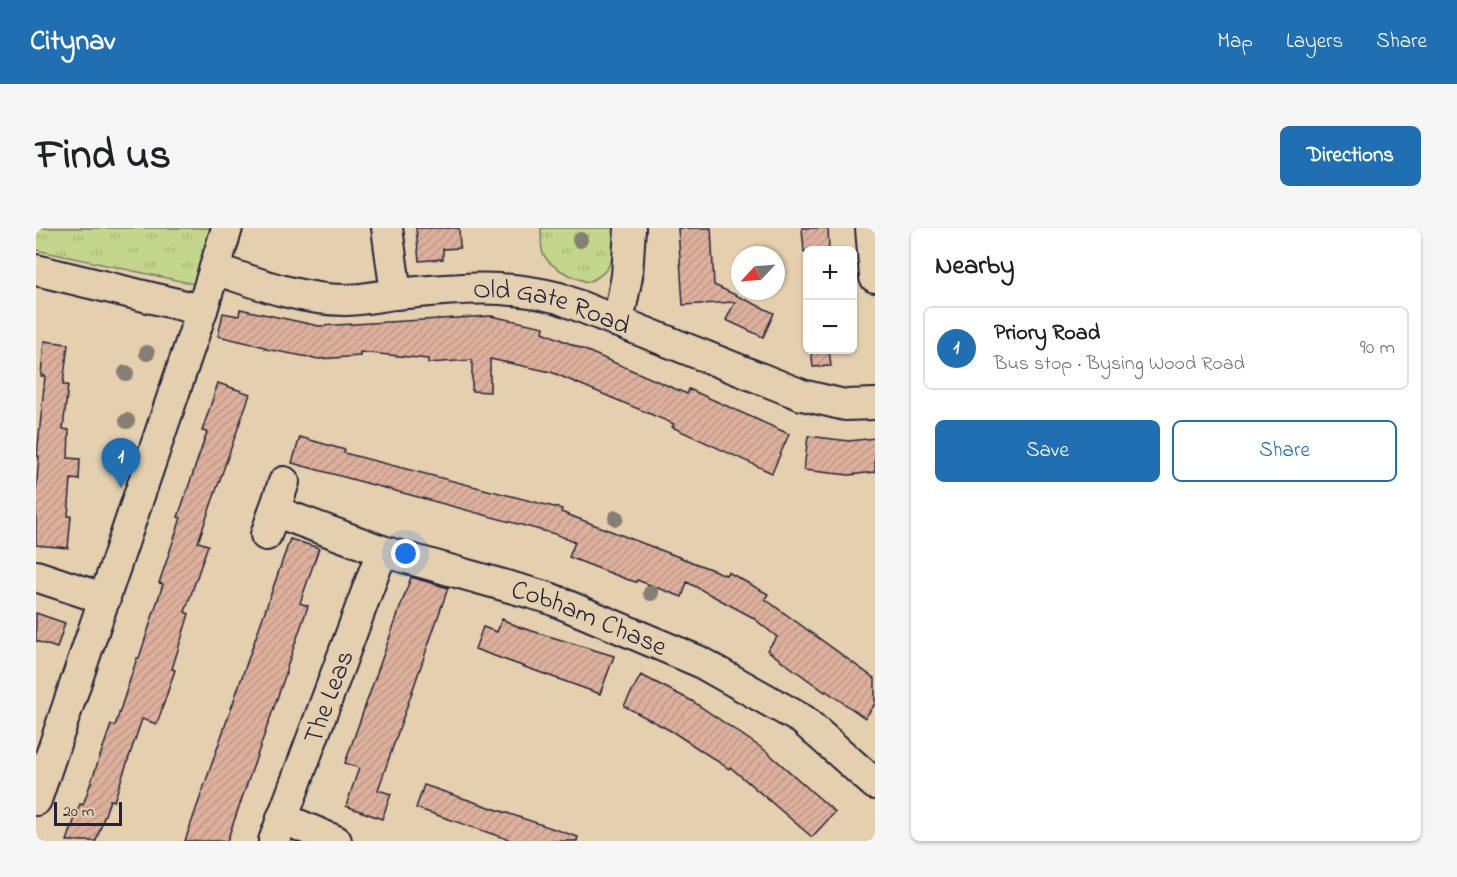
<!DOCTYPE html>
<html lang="en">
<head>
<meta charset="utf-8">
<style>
  body { margin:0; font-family:"Indie Flower",sans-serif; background:#f6f6f6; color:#202124 }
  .controls { position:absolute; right:18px; top:18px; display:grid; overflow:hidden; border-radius:9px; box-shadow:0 2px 4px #0004 }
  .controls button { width:54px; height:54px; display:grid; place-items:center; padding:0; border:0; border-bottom:2px solid #e0e0e0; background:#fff; color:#202124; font:30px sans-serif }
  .compass { position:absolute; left:695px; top:18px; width:54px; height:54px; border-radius:50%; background:#fff; box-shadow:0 2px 4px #0004; rotate:244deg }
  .scale { position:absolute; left:18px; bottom:15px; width:68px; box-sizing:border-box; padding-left:6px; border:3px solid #22223b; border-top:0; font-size:16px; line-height:21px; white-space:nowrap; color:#22223b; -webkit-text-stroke:4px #e4cfae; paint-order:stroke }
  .you { position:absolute; left:370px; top:326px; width:21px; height:21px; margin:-15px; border:4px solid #fff; border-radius:50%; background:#1a73e8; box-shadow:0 0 0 9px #1a73e833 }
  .badge { display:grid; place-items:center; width:39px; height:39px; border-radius:50%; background:#1f6fb2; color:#fff; font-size:20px; font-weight:700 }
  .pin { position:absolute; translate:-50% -50px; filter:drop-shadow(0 2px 3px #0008) }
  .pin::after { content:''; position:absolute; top:32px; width:21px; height:18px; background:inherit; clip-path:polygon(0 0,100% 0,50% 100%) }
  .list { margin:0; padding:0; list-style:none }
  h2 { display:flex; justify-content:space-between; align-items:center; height:78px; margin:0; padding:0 24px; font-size:26px }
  h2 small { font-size:20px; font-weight:400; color:#757577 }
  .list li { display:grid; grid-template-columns:39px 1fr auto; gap:18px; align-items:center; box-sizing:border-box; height:84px; margin:0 12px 12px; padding:0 12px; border:2px solid #e0e0e0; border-radius:9px }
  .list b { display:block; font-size:22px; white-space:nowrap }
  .list p { margin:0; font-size:20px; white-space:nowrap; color:#757577 }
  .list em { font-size:20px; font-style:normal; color:#757577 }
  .actions { display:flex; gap:12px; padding:18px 24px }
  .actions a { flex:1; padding:14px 0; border:2px solid #1f6fb2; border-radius:9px; text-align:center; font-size:21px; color:#1f6fb2 }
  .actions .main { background:#1f6fb2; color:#fff }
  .map { position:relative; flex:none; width:839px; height:613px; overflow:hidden; border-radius:9px }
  header { display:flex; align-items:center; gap:36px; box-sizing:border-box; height:84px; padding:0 30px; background:#1f6fb2; color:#fff }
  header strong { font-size:28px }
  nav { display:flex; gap:33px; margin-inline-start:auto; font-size:21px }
  .intro { display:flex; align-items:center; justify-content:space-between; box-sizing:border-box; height:144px; padding:0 36px }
  h1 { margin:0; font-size:42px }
  .button { padding:15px 27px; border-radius:9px; background:#1f6fb2; color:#fff; font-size:21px; font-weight:700 }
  main { display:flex; gap:36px; padding:0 36px }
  aside { flex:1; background:#fff; border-radius:9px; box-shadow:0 2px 4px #0004 }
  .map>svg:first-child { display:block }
  .grass { fill:url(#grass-tufts); stroke:#737c63; stroke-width:1.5 }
  .building { fill:url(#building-hatch); stroke:#22223b; stroke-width:1.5 }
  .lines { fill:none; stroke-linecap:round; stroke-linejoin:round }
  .minor-casing { stroke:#22223b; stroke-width:34 }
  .minor { stroke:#e4cfae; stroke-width:30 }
  .tree { fill:#867f75 }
  .labels { text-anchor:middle; stroke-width:4.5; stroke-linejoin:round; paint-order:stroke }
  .street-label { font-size:27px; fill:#22223b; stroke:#e4cfae }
</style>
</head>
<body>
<header>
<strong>Citynav</strong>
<nav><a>Map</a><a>Layers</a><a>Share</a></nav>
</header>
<div class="intro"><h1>Find us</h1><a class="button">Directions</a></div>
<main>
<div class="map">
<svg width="839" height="613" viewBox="0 0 839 613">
  <defs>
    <pattern id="grass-tufts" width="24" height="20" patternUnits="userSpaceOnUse" patternTransform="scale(1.5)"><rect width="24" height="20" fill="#c4d68b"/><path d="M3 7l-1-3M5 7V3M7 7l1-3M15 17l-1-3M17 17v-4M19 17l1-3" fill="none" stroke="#a8b779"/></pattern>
    <pattern id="building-hatch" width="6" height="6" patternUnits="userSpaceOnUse" patternTransform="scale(1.5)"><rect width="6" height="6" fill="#ddb09c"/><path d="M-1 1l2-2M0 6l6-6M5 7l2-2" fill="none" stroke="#bd9787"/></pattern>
  </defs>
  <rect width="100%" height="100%" fill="#e4cfae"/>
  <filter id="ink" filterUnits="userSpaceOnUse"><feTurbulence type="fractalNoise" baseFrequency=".0167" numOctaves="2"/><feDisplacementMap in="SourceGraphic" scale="12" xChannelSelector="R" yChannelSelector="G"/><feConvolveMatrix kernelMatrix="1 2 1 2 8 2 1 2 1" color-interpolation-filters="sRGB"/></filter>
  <g filter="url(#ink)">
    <path class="grass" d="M0,0H177L158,56L0,22Z
      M505,0H579C579,25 578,45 551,54C538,50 512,39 507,25C504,18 506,7 505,0Z"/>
    <path class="building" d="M380,0H423L424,20L407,21V31L383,33Z
      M642,0H675L678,57L738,85L727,109L690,92L699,74L647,77Z
      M766,0H792L793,21L768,24Z
      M204,81L283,98L455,88L508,99L507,104L651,166L653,161L753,206L736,245L636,199L638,196L515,144L454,131V164L436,163V132L392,135V131L324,124V128L283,131L229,121V119L182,108L187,85L203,88Z
      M8,113L32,116L27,157H32L27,201L33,202L32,230L44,231L43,252L35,251L32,288H35L32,320L0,317V265L3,228H1L9,148H5Z
      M775,122H793L795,138L777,139Z
      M182,155L214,166L162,314L172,317L149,384L153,386L136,441L139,442L121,496L106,491L78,573L74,572L60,613H31L44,576L47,577L75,497L79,498L101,430H103L127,356L123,355L145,290L142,289L171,204L166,203Z
      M772,208L813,213L839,210V244L813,247L768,242Z
      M264,209L309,222L308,225L526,281L525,284L690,347L692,344L732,366L729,371L839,451V476L829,490L790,463L789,464L731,422L741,409L716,389L651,354L646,369L601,352L600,354L590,351L533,329L539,314L519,306L256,235Z
      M254,311L283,320L264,375L272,378L249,445H250L191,613H149Z
      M375,349L412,360L342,562L355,566L346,591L310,578L323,540L309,535Z
      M0,385L29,395L21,420L0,413Z
      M466,391L483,399L578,428L564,466L439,421L447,399L461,404Z
      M605,447L656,473L730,523L799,584L776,609L694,539L693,541L637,504L588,478Z
      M388,557L542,609L541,613H477L380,580Z"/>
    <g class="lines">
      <g class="minor-casing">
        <g id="minor">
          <path d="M351,0L360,66"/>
          <path d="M835,0L839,49"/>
          <path id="s1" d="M179,41C220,55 265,72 309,72C325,72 343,68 359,66C416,61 467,55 523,70L766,167L809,177L839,176"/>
          <path d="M0,42L166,82"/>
          <path d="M582,94L591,48L594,0"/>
          <path id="s2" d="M238,283L346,323L513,370L662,433L767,492L839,556"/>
          <path d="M230,307L248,254"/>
          <path d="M0,348L69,371"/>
          <path d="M0,572L166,82L191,0"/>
          <path d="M246,590L300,613"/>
          <path id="s3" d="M238,613L346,323"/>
        </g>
      </g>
      <use href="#minor" class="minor"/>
    </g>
    <g class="tree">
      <circle cx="544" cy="12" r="8"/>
      <circle cx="111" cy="125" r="8"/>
      <circle cx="90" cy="145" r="8"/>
      <circle cx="91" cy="193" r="8"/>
      <circle cx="580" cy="290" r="8"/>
      <circle cx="615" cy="365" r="8"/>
    </g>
  </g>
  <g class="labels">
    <g class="street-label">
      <text dy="9" stroke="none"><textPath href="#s1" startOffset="344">Old Gate Road</textPath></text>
      <text dy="9" stroke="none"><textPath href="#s2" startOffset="333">Cobham Chase</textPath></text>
      <text dy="9" stroke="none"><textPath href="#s3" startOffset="154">The Leas</textPath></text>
    </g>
  </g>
</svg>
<div class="controls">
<button>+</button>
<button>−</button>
</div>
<svg class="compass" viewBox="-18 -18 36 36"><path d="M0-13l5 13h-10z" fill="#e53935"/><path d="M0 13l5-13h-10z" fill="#757577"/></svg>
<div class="scale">20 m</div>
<div class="you"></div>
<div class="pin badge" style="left:85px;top:260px">1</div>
</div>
<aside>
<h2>Nearby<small></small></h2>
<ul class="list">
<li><span class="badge">1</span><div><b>Priory Road</b><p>Bus stop · Bysing Wood Road</p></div><em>90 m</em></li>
</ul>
<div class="actions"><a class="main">Save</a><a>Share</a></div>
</aside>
</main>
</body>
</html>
